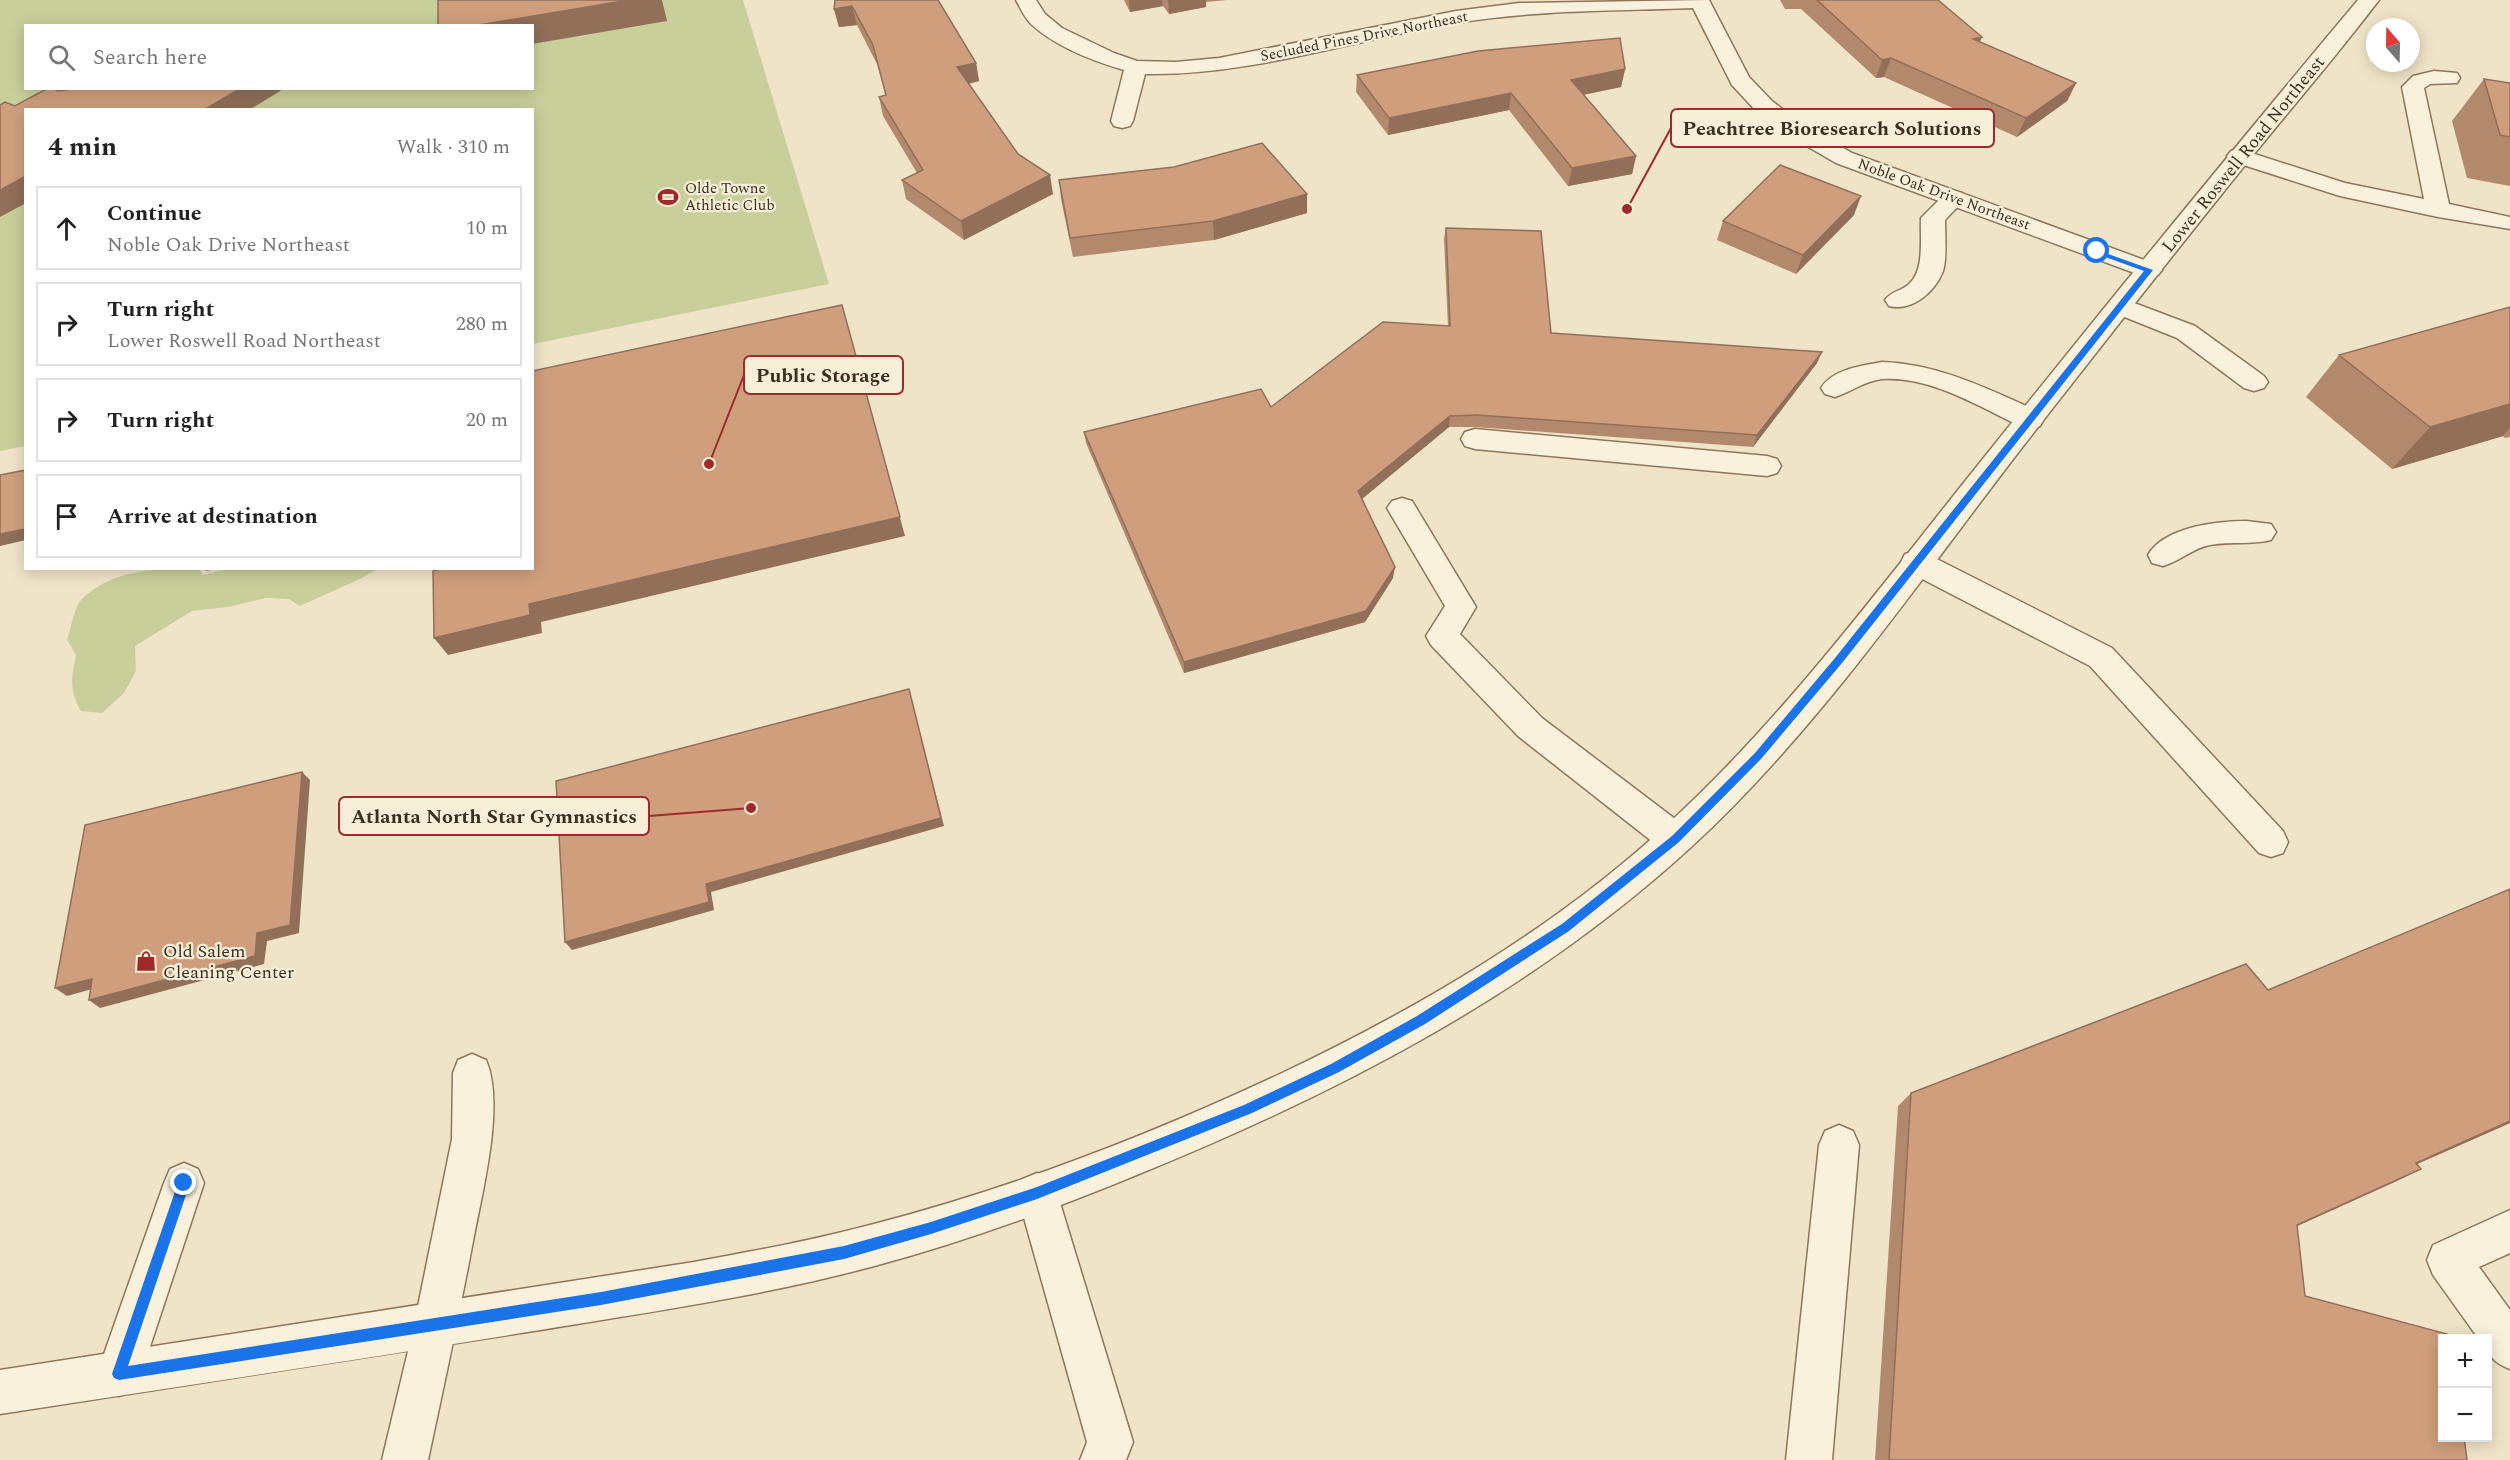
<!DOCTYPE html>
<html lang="en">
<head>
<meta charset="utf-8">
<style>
  body { margin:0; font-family:Spectral,serif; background:#f2f2f2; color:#222 }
  .controls { position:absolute; right:18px; bottom:18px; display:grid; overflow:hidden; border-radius:0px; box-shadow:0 3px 15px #0003 }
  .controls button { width:54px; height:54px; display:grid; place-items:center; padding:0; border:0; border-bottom:2px solid #e0e0e0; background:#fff; color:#222; font:30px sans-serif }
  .compass { position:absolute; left:2366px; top:18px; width:54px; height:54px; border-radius:50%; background:#fff; box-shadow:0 3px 15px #0003; rotate:340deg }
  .stop { position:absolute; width:18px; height:18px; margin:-14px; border:4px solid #1a73e8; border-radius:50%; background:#fff }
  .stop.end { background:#1a73e8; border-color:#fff; box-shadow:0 2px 6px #0008 }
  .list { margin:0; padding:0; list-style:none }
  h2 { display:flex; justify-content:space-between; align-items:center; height:78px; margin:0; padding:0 24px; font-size:26px }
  h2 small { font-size:20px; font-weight:400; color:#767676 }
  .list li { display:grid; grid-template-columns:39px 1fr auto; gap:18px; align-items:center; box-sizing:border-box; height:84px; margin:0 12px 12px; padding:0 12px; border:2px solid #e0e0e0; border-radius:0px }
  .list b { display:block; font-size:22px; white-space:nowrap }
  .list p { margin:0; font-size:20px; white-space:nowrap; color:#767676 }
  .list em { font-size:20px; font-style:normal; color:#767676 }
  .icon { flex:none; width:33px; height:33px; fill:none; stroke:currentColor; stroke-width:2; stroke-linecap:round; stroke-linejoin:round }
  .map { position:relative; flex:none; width:2510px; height:1460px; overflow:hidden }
  .search { position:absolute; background:#fff; box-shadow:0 3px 15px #0003; left:24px; top:24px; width:510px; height:66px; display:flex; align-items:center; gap:15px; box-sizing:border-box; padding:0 21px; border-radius:0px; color:#767676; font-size:22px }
  .panel { position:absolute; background:#fff; box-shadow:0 3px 15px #0003; left:24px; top:108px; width:510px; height:462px; border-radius:0px }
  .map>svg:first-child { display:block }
  .green { fill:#c9cf9b; fill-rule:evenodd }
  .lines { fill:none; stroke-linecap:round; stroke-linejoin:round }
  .service-casing { stroke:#8d765c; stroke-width:3 }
  .minor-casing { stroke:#8d765c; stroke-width:3 }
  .tertiary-casing { stroke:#8d765c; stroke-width:3 }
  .service { fill:#faf1dc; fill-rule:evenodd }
  .minor { fill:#faf1dc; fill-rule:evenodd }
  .tertiary { fill:#faf1dc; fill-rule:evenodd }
  .wall { fill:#b2896c }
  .shaded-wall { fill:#916f58 }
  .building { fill:#cf9f7d; stroke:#916f58; stroke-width:1.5 }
  .route { fill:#1a73e8 }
  .labels { text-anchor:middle; stroke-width:4.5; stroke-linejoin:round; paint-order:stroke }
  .far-street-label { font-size:15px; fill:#3d2e20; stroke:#f7eed8 }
  .far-poi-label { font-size:15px; fill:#3d2e20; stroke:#f7eed8; text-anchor:start }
  .street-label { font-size:18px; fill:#3d2e20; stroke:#f7eed8 }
  .poi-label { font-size:18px; fill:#3d2e20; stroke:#f7eed8; text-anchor:start }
  .leader { fill:none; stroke:#9e2a2b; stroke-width:2 }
  .callout-dot { fill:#9e2a2b; stroke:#f7eed8; stroke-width:2 }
  .callout { fill:#f7eed8; stroke:#9e2a2b; stroke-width:2 }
  .callout-label { font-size:20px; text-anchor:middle; font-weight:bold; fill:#3d2e20 }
</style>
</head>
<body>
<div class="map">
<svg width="2510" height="1460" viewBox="0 0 2510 1460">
  <rect width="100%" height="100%" fill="#f0e4c8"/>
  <path class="green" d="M0,0H743L829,284L533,344L532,110H26L25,446L0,451ZM26,26H532V88H26Z
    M199,568L203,575L231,568L377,569L362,578L300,606L289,599L266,598L228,607L192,611L135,646L136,671L124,693L102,713L81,711C69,691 71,677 76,655L67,640C71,629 74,608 81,600C111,569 159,568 199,568Z"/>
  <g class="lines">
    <g class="service-casing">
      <path id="service" d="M2434,71L2457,73L2460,78L2457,83L2430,84L2424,88L2449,204L2510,217V229L2438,217L2340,196L2231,161L2227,156L2231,151L2239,149L2345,183L2424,199L2402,87L2413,76Z
        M1954,191L1962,193L1966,198L1945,220C1945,233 1947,260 1943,271C1935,292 1912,312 1889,306L1885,300C1891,291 1902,291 1909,284C1925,270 1920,238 1921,218L1946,193Z
        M2121,298L2195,326L2264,376L2268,382L2264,388L2254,391L2244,388L2177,338L2112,312L2108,306L2112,300Z
        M1882,362C1939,364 1988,389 2040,412L2044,419L2040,426L2030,428L2020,426C1978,406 1930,376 1882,379C1864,381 1851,392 1835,397L1825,394L1821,388C1833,369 1861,366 1882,362Z
        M1475,429L1767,456L1777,459L1781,466L1777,473L1767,476L1475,449L1465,446L1461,439L1465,432Z
        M1402,498L1412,501L1476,607L1460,634L1542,718L1687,828L1692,839L1687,850L1675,854L1663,850L1518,736L1431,645L1426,636L1445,606L1387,508L1392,501Z
        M2246,521L2271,524L2276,532L2271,540C2252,545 2231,541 2210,545C2193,548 2180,561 2163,566L2152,563L2148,555C2164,527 2217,521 2246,521Z
        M1916,551L1927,554L2112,648L2283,831L2288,842L2283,853L2271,857L2259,853L2090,666L1905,570L1901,562L1905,554Z
        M472,1054L486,1060C505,1103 483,1189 474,1236C460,1311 444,1385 428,1460H382L414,1326L452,1139L453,1073L458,1060Z
        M1839,1125L1853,1131L1859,1145L1832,1460H1786L1819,1145L1825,1131Z
        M184,1163L198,1169L204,1183L141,1374L135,1390L119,1396L103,1390L97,1374L164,1183L170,1169Z
        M1037,1173L1051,1179L1057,1193L1133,1442L1126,1460H1080L1087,1442L1017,1193L1023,1179Z
        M2510,1210V1253L2479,1267L2510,1310V1369C2493,1362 2488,1357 2488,1338H2478L2433,1275L2427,1260L2433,1245Z"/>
    </g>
    <g class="minor-casing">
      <path id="minor" d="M1016,0H1036L1045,14L1062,28L1114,53L1137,61L1176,62L1219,58L1456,11L1519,3L1709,0L1749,77L1772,101L1802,124L1852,153L2158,265L2162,270L2158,275L2149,278L2140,275L1836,163L1786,134L1756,111L1732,85L1693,8C1614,11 1534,10 1456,23C1353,40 1250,76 1145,74L1133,121L1130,126L1122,128L1114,126L1111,121L1124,70C1093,61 1056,47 1031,24C1025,18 1020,8 1016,0Z"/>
    </g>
    <g class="tertiary-casing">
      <path id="tertiary" d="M2358,0H2379C2338,54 2293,106 2250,159C2174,253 2099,349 2024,445C1918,582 1817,732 1689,849C1530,994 1338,1093 1139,1174C1054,1209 967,1241 878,1265C765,1296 649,1312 534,1331C356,1360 178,1387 0,1414V1370L694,1262C754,1251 814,1240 874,1224C1013,1188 1150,1135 1280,1074C1419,1008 1556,928 1670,822C1784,717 1877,591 1974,470C2100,312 2228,155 2358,0Z"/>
    </g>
    <use href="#service" class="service"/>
    <use href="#minor" class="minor"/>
    <use href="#tertiary" class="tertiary"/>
  </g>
  <path class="wall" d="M835,0L976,63L979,81L969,84L1018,154L1053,194L964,240L906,199L902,180L917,173L883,116L879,97L886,95L877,64L857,25L839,27L834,9Z
    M1124,0H1228L1206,2V7L1169,14L1163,6L1130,12Z
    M1780,0H1938L1980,42L2076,83L2067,101L2017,137L1884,77L1876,78L1801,9H1785Z
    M1625,69L1621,87L1583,95L1636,156L1632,174L1568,186L1509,110L1388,135L1356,92L1357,75Z
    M2484,79L2510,83V186L2467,178L2452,121Z
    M1059,180L1307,213L1214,240L1073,257L1061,199Z
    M1854,215L1796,274L1717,240L1723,221Z
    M1446,228L1551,333L1817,363L1753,447L1475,427H1449L1362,499L1393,578L1365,622L1184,673L1086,443L1084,432L1271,407L1448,326L1444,239Z
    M2510,307V437L2505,438L2503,436L2392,469L2306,397L2339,355Z
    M2268,990L2510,1123L2417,1164L2421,1169L2297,1226L2305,1296L2467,1460H1875L1898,1106L1911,1093Z"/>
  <path class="shaded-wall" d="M629,0H662L667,21L532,44V26H473Z
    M1129,0H1162L1163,6L1130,12Z
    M1168,0H1206V7L1169,14Z
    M852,6L857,25L839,27L834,9Z
    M1982,37L1974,56L1973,39Z
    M1891,58L1884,77L1876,78L1882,60Z
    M976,63L979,81L960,85L957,67Z
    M1625,69L1621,87L1567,98L1571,80Z
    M2076,83L2067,101L2017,137L2026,118Z
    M241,88H285L249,110H204Z
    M1511,93L1509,110L1388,135L1389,118Z
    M1636,156L1632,174L1568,186L1572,168Z
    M1050,175L1053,194L964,240L961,221Z
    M26,176V203L0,217V190Z
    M1307,194V213L1214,240L1213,221Z
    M1861,196L1854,215L1796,274L1803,255Z
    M842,305L905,536L541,622L542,633L448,655L434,638L529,604Z
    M1822,352L1817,363L1753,447L1757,435Z
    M2510,404V428L2503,436L2392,469L2430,427Z
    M1450,416L1449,427L1357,503L1358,491Z
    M26,529V540L0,546V534Z
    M1395,567L1393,578L1365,622L1184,673V662Z
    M204,568H219L206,571Z
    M909,689L944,826L711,892L714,910L572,950L565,942L706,884Z
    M302,772L310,780L299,933L267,941L264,964L100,1008L89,1000L257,933Z
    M92,979L103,986L67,996L55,988Z
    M2510,1121V1123L2392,1175L2416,1163Z
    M2421,1169L2397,1181L2275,1236L2297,1225Z"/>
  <path class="building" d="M438,0H629L473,26H438Z
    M835,0H938L976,63L957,67L1018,154L1050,175L961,221L902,180L923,170L879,97L886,95L873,45L852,6L834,9Z
    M1817,0H1938L1982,37L1973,39L2076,83L2026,118L1891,58L1882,60Z
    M1620,38L1625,69L1571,80L1636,156L1572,168L1511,93L1389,118L1357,75L1478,51Z
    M2484,79L2510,83V137L2500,135Z
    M48,88H52L58,91L78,88H241L204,110H26V176L0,190V105L5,102L15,106Z
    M1262,143L1307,194L1213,221L1070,238L1059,180L1174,167Z
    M1780,165L1861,196L1803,255L1723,221Z
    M1446,228L1541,231L1551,333L1822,352L1757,435L1477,415L1450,416L1358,491L1395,567L1366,611L1184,662L1084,432L1261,389L1271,407L1383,322L1450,326Z
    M842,305L900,517L529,604L530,615L434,638L433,571L443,568H532V371Z
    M2510,307V404L2430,427L2339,355Z
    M26,470V529L0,534V475Z
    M909,689L941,818L706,884L709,902L565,942L556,781Z
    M302,772L290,925L257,933L255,956L89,1000L92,979L55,988L85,825Z
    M2510,889V1121L2416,1163L2421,1169L2297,1225L2305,1296L2447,1334L2448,1338H2442V1437H2464L2467,1460H1889L1911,1093L2246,964L2268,990Z"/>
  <path class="route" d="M2094,249L2153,270L1842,663L1761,759L1679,842L1569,931L1425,1024L1339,1072L1252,1113L1037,1199L931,1234L844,1259L601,1305L119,1380L114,1378L112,1374L178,1183L184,1177L190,1183L128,1366L601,1292L844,1246L931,1222L1037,1187L1244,1105L1331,1064L1417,1016L1562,924L1672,836L1755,753L1835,658L2144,271L2094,253Z"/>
  <defs>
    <g id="stadium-bare" transform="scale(1.62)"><path d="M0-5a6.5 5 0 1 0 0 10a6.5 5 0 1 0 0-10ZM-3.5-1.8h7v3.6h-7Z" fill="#9e2a2b" stroke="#f7eed8" stroke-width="2.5" paint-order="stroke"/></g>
    <g id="shop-bare" transform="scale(1.62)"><path d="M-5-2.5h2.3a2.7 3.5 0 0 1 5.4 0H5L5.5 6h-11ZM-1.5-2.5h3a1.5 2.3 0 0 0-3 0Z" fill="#9e2a2b" stroke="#f7eed8" stroke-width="2.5" paint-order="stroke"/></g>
  </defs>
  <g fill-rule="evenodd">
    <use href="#stadium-bare" x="668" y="197"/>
    <use href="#shop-bare" x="146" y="961"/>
  </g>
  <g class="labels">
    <g class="far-street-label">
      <text transform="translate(1364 36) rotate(-11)" y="5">Secluded Pines Drive Northeast</text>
      <text transform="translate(1944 194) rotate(20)" y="5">Noble Oak Drive Northeast</text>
    </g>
    <g class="far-poi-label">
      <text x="685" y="193">Olde Towne<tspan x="685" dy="17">Athletic Club</tspan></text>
    </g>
    <g class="street-label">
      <text transform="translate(2243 154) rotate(-51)" y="6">Lower Roswell Road Northeast</text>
    </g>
    <g class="poi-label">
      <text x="163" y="957">Old Salem<tspan x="163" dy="21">Cleaning Center</tspan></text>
    </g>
  </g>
  <path class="leader" d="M1627 209L1671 128M709 464L744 375M751 808L649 816"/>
  <g class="callout-dot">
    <circle cx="1627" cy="209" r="6"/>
    <circle cx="709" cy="464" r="6"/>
    <circle cx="751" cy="808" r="6"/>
  </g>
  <g class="callout">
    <rect x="1671" y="109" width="323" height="38" rx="6"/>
    <rect x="744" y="356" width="159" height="38" rx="6"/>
    <rect x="339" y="797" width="310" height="38" rx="6"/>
  </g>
  <g class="callout-label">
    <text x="1832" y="135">Peachtree Bioresearch Solutions</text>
    <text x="823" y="382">Public Storage</text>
    <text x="494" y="823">Atlanta North Star Gymnastics</text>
  </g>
</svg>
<div class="controls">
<button>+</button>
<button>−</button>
</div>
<svg class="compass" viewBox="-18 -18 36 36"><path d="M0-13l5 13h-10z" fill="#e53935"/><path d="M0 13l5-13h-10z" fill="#767676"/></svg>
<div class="stop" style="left:2097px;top:251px"></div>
<div class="stop end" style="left:184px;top:1183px"></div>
<div class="search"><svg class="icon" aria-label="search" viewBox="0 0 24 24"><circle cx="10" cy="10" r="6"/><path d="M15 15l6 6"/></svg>Search here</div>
<section class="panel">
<h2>4 min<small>Walk · 310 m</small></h2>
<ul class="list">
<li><svg class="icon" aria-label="ahead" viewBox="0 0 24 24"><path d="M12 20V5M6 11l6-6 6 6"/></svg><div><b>Continue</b><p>Noble Oak Drive Northeast</p></div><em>10 m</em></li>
<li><svg class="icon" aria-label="right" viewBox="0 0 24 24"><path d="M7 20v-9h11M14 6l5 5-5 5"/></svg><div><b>Turn right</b><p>Lower Roswell Road Northeast</p></div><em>280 m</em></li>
<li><svg class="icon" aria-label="right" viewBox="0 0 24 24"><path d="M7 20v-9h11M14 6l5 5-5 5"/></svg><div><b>Turn right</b></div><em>20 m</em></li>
<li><svg class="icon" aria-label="arrive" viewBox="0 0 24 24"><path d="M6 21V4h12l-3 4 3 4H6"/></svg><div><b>Arrive at destination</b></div></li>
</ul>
</section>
</div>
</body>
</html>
